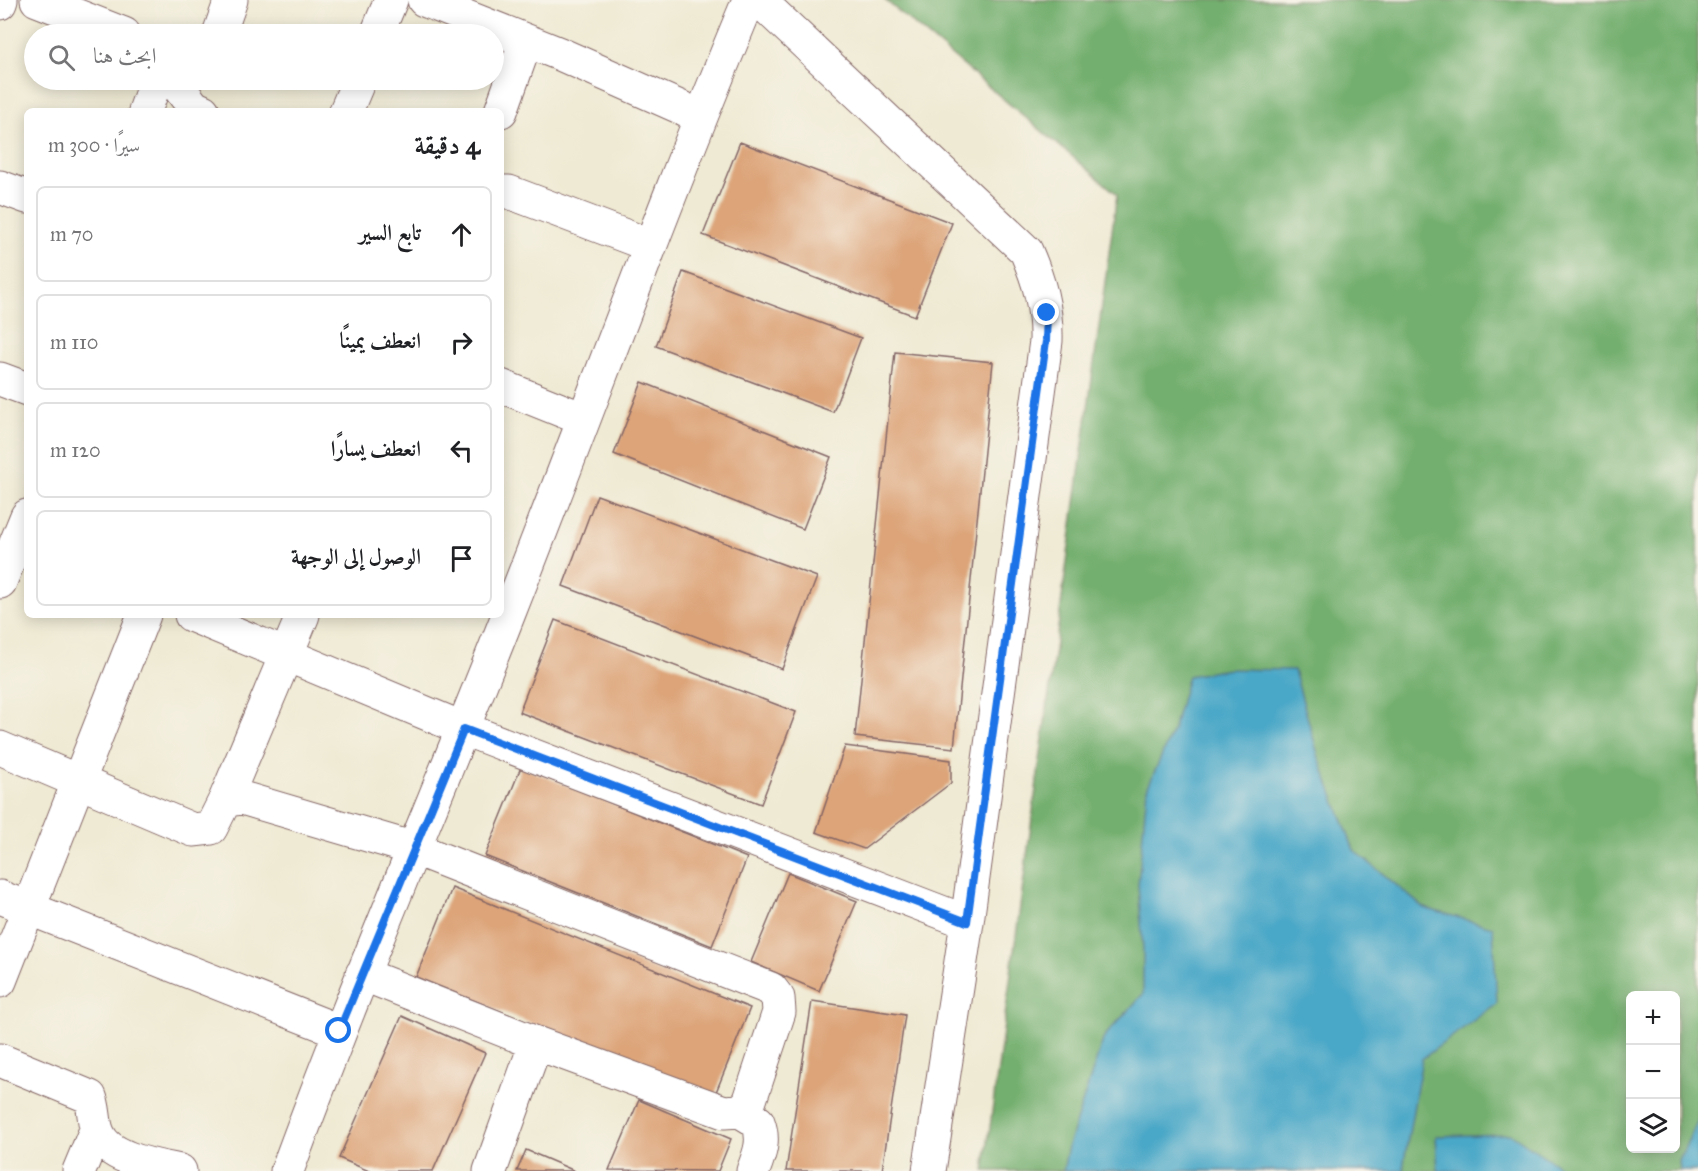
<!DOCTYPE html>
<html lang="ar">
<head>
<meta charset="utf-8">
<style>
  body { margin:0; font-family:"IM FELL Great Primer",Amiri,serif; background:#f6f6f6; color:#202124; direction:rtl }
  .controls { position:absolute; right:18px; bottom:18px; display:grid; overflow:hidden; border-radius:9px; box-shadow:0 3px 15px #0003 }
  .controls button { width:54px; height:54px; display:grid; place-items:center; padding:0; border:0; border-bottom:2px solid #e0e0e0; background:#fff; color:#202124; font:30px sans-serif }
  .stop { position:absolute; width:18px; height:18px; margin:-14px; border:4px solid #1a73e8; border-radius:50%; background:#fff }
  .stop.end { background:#1a73e8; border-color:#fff; box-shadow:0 2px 6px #0008 }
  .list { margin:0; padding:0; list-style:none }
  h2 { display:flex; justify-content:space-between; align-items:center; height:78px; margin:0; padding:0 24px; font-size:26px }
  h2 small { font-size:20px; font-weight:400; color:#757577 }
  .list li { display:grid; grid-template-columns:39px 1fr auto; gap:18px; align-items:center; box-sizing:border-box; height:96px; margin:0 12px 12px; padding:0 12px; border:2px solid #e0e0e0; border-radius:9px }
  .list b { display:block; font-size:22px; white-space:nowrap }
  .list em { font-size:20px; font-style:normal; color:#757577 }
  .icon { flex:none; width:33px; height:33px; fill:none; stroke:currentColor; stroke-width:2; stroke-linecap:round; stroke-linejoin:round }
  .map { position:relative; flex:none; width:1698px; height:1171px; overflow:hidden; direction:ltr }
  .search { position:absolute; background:#fff; box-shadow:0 3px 15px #0003; left:24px; top:24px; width:480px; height:66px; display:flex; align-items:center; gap:15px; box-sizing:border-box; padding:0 21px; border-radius:33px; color:#757577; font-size:22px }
  .panel { position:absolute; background:#fff; box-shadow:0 3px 15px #0003; left:24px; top:108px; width:480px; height:510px; border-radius:9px; direction:rtl }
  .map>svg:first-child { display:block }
  .forest { fill:#73af6e; stroke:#5e674c; stroke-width:1.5; fill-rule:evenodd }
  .water { fill:#48a7c7; stroke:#496379; stroke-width:1.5 }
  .building { fill:#dda479 }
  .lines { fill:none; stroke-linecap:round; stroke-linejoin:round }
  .minor-casing { stroke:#846666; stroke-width:35 }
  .minor { stroke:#fff; stroke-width:33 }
  .route { stroke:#1a73e8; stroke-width:8 }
</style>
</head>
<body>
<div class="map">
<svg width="1698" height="1171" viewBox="0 0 1698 1171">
  <rect width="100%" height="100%" fill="#f7f3e8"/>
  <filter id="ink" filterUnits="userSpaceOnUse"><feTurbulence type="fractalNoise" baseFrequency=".0167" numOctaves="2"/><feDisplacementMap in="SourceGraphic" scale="12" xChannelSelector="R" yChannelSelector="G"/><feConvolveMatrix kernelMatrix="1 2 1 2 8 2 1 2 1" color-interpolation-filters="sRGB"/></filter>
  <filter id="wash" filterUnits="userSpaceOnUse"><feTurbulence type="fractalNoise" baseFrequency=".008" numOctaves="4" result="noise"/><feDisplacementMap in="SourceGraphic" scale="24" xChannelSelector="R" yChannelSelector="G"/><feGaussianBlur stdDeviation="1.35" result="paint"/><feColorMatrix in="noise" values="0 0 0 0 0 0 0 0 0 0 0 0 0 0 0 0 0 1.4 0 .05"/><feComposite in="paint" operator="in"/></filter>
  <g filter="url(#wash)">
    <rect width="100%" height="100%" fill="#efead3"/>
    <path class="forest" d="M885,0H1698V1171H984L1117,194ZM1630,996H1676V1148H1630Z"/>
    <path class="water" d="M1229,669L1294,670L1319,758L1354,850L1424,908L1493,927L1497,1003L1422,1059L1404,1162V1171H1063L1068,1146L1104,1037L1143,994V949L1138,885L1147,789L1173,730L1188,676Z
      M1698,1120V1171H1680L1679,1161Z
      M1511,1134L1566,1171H1438L1436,1136Z"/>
    <g id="blocks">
      <path class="building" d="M740,142L952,223L915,316L703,235Z
        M683,272L861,338L833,412L656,346Z
        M895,352L993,362L954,748L855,737Z
        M642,382L831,457L803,529L614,454Z
        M597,495L817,577L782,669L563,586Z
        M555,620L796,712L761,804L519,712Z
        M845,746L951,760V783L864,849L816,832Z
        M521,767L747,858L712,946L485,856Z
        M788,873L857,901L819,991L751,962Z
        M452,888L750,1008L714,1097L416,977Z
        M812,1001L905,1015L882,1171H786Z
        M402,1016L485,1053L433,1171H369L339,1158Z
        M639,1100L731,1139L718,1171L609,1170Z
        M526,1150L575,1171H517Z"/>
    </g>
  </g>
  <g filter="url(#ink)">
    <use href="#blocks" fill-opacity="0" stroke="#846666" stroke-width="1.5"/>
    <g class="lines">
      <g class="minor-casing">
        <path id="minor" d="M37,0L124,34
          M424,0L560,54L700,116
          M759,0L1026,251C1039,281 1047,308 1046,341L967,922L929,1171
          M0,3L1,0
          M219,34L231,0
          M377,34L391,0
          M177,80V85L194,107L203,111
          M145,111L156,80
          M346,111L359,80
          M501,111L526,41
          M0,187L27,197
          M501,192H509L649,245
          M0,379L27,389
          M501,386L583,419
          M0,582L27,516
          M191,615L464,729L967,922
          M0,748L193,830L211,828L225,800L242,798L415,849L771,989L778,998L779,1012L749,1103L740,1111L724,1112L536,1043
          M225,800L303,615
          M0,897L339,1031
          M362,974L536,1043L490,1171
          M0,981L144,615
          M0,1060L90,1097C95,1109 93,1122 98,1133C108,1159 156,1166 180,1171
          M740,1111L758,1122C765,1140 760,1153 753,1171
          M79,1171L96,1130
          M287,1171C356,983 436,799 509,613C590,408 664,202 749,0"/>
      </g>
      <use href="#minor" class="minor"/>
    </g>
  </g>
  <g class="lines" filter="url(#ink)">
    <path class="route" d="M339,1031L464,729L967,922L1046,341L1047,313"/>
  </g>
</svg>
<div class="controls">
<button>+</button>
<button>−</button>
<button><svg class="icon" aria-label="layers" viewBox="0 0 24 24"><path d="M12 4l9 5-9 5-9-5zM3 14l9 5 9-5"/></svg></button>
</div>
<div class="stop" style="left:339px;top:1031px"></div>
<div class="stop end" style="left:1047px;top:313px"></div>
<div class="search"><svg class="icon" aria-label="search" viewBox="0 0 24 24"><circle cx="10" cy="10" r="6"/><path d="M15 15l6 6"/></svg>ابحث هنا</div>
<section class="panel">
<h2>4 دقيقة<small>سيرًا · 300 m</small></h2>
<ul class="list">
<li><svg class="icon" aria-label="ahead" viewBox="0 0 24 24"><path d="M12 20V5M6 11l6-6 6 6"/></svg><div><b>تابع السير</b></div><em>70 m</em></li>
<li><svg class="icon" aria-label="right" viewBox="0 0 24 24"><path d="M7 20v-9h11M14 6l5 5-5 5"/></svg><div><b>انعطف يمينًا</b></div><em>110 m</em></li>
<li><svg class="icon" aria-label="left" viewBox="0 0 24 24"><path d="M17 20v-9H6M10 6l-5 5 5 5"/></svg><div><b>انعطف يسارًا</b></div><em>120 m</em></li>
<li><svg class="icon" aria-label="arrive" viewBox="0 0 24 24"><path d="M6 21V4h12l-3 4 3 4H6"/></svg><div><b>الوصول إلى الوجهة</b></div></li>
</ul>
</section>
</div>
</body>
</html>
